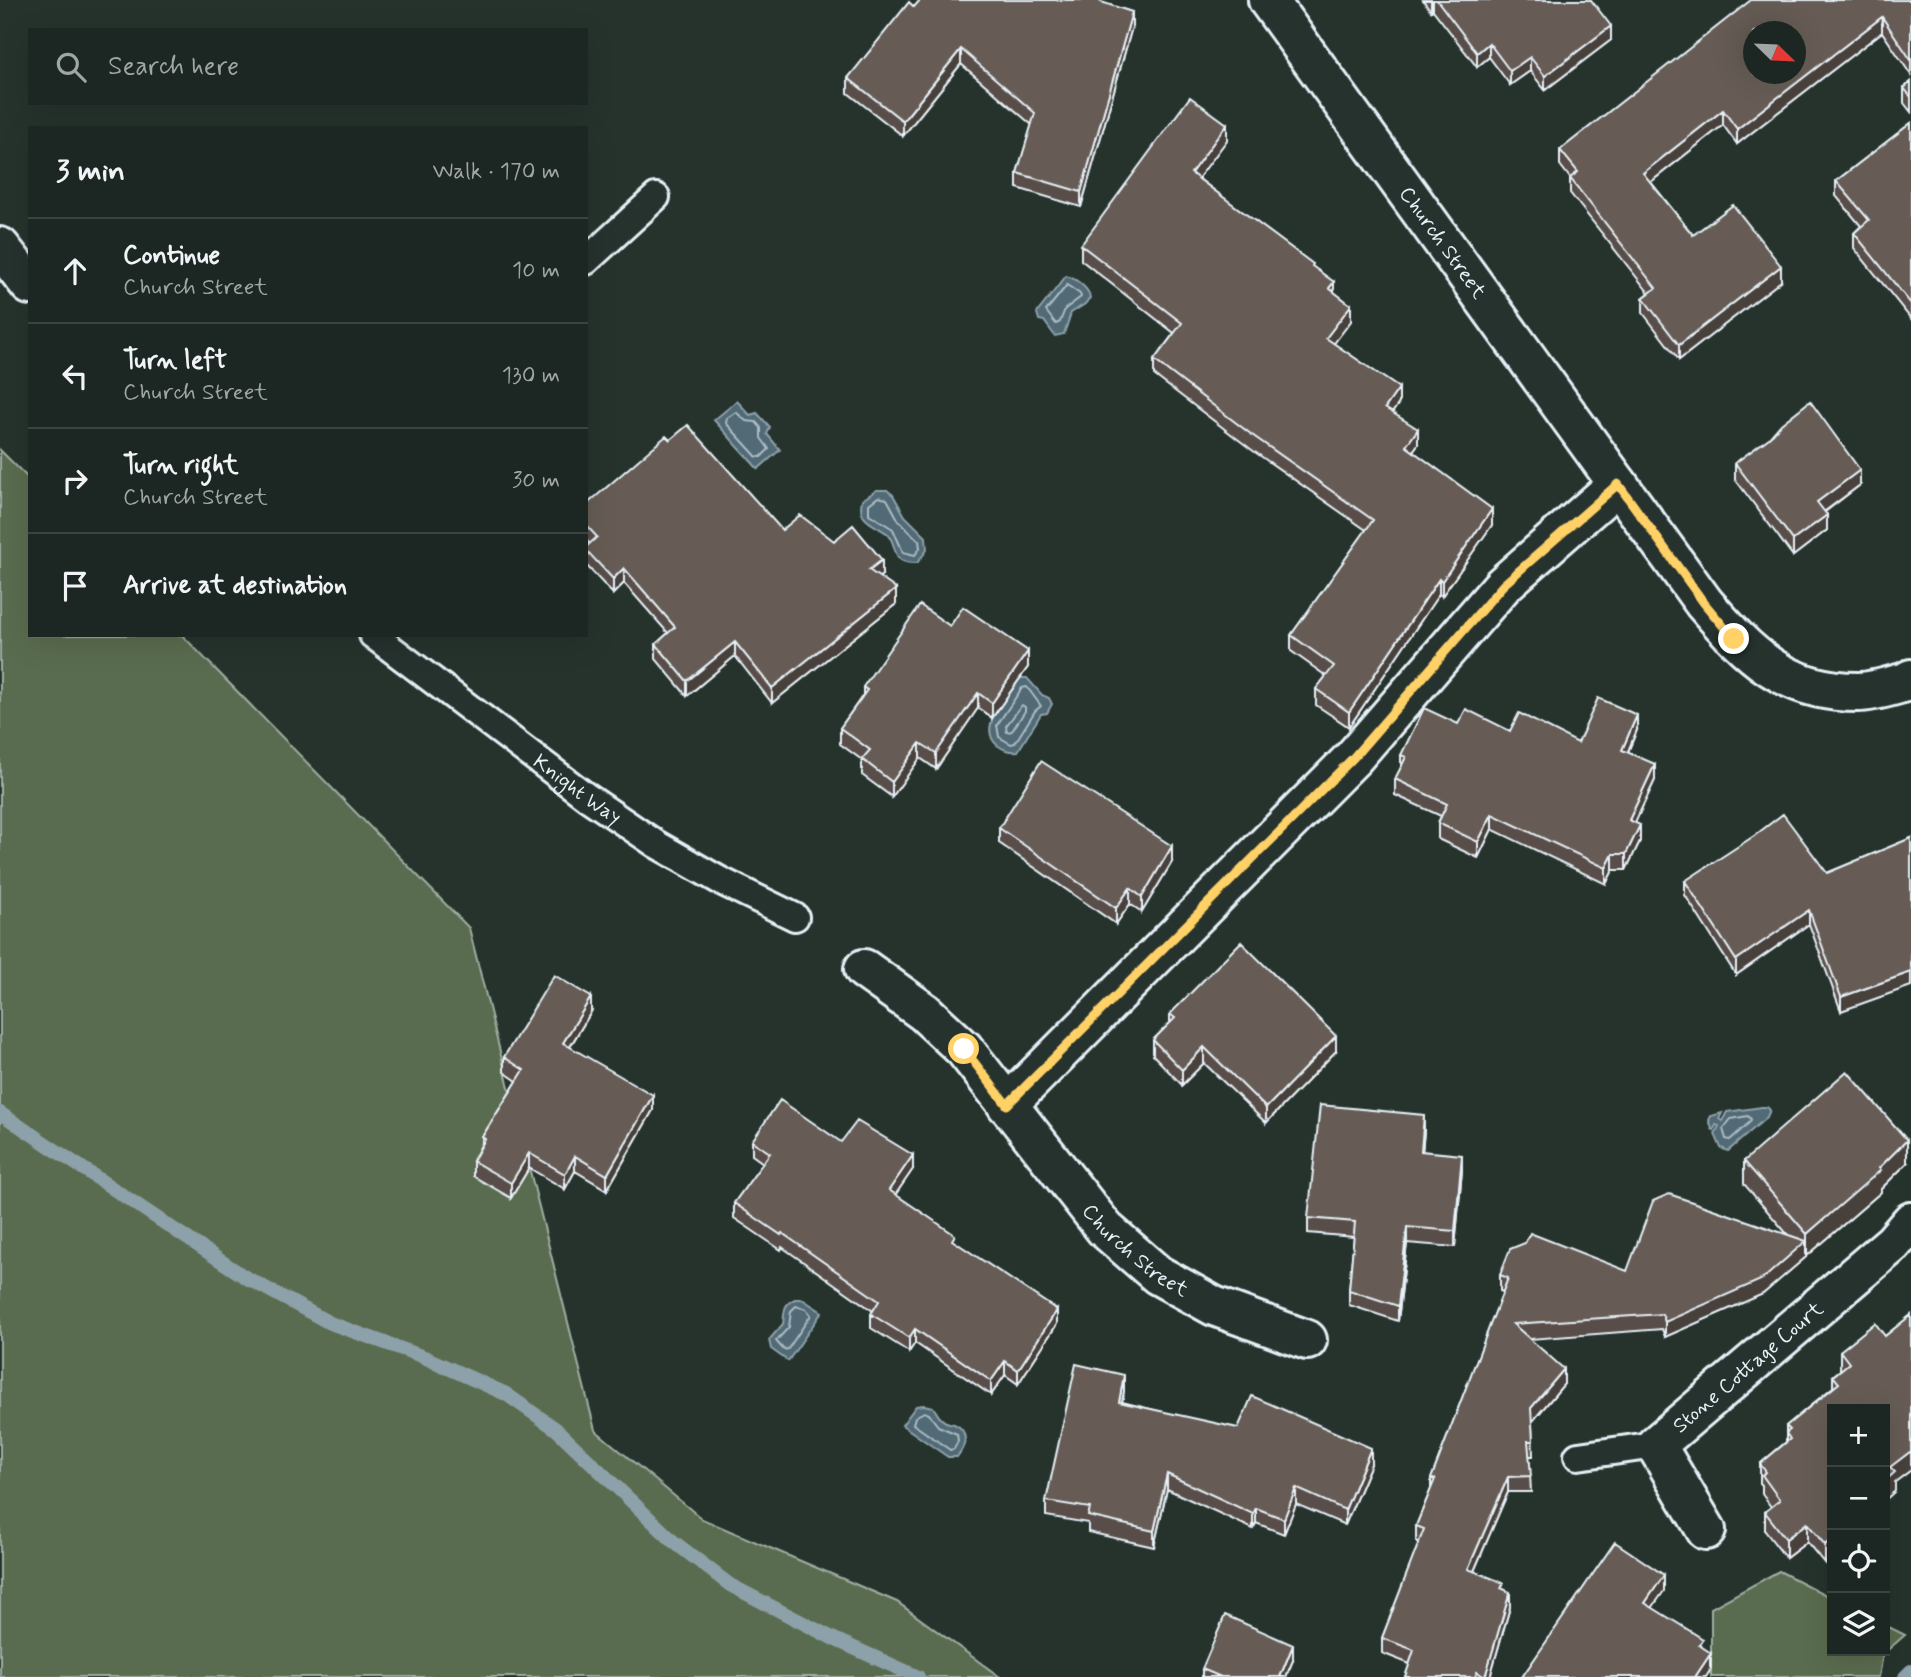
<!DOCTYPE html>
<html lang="en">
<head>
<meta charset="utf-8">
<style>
  body { margin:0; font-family:Mynerve,sans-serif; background:#29322f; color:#f1f3f6 }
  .controls { position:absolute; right:21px; bottom:21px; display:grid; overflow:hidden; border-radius:0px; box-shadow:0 7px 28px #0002 }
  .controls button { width:63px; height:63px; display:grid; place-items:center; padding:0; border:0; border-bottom:2px solid #3a4340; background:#1c2622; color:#f1f3f6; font:35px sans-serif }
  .compass { position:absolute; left:1743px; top:21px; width:63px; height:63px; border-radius:50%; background:#1c2622; box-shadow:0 7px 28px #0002; rotate:113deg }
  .stop { position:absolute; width:21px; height:21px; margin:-16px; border:5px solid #ffd166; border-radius:50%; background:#fff }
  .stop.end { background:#ffd166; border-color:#fff; box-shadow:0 2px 7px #0008 }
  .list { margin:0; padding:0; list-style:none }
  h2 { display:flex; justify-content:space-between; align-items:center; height:91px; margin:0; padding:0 28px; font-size:30px }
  h2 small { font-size:23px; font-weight:400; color:#a0a5a5 }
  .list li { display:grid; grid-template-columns:46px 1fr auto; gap:21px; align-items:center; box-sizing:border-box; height:105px; padding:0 28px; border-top:2px solid #3a4340 }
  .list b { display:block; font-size:26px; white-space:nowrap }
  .list p { margin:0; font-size:23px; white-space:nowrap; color:#a0a5a5 }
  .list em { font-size:23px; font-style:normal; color:#a0a5a5 }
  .icon { flex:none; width:38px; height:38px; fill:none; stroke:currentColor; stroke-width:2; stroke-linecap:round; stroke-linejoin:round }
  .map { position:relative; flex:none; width:1911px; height:1677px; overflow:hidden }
  .search { position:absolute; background:#1c2622; box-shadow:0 7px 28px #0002; left:28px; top:28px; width:560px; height:77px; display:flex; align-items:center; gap:18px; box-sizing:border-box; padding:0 24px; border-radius:0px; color:#a0a5a5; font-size:26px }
  .panel { position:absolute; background:#1c2622; box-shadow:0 7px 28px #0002; left:28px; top:126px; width:560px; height:511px; border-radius:0px }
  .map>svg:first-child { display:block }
  .green { fill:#5a6c4f; stroke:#a1aea4; stroke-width:2 }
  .water { fill:#516b76; stroke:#8da1aa; stroke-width:2 }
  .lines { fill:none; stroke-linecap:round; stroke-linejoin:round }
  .shore { stroke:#acbbc4; stroke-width:2 }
  .stream { stroke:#8da1aa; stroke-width:14 }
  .service-casing { stroke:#e8f1f8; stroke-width:32 }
  .minor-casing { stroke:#e8f1f8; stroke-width:44 }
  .service { stroke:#26332d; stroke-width:26 }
  .minor { stroke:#26332d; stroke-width:38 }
  .wall { fill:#584e48; stroke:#e8f1f8; stroke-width:2 }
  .shaded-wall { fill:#47403b; stroke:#e8f1f8; stroke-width:2 }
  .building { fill:#665b54; stroke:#e8f1f8; stroke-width:2; fill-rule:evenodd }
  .route { stroke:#ffd166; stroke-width:9 }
  .labels { text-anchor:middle; stroke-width:5; stroke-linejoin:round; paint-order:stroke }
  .street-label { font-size:21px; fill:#e8f1f8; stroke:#26332d }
</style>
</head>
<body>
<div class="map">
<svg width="1911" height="1677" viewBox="0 0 1911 1677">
  <rect width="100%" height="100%" fill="#26332d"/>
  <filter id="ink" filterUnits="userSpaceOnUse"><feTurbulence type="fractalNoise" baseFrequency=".0143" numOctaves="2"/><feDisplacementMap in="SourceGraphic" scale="14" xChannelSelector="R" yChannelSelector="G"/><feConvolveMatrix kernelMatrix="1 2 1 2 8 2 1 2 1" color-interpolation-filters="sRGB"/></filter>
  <g filter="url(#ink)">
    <path class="green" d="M0,450L30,480V635H182L469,928L595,1430L702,1519L897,1602L1000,1677H0Z
      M1779,1571L1832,1598V1651H1885V1625L1905,1635L1883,1654L1879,1677H1711V1608Z"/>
    <path class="water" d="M1066,276C1075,278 1089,288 1090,298L1085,304L1071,313L1064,334L1055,336L1044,321L1039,320L1037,313Z
      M737,401L750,415L757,413L770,427L767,434L780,450L758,469L714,420Z
      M877,490H887L893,495L905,516L926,537L927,550L917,563C890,564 899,549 888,534C873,523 857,521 862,500Z
      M1020,678H1027L1042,695L1049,698L1052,704L1047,713L1041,714L1018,751C1009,752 1004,750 997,745C976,726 1009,694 1020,678Z
      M1762,1107H1767L1770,1110L1767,1117L1728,1151L1721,1148L1715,1134L1719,1126L1716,1125L1714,1130L1712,1129L1709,1120L1711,1116L1722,1113L1719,1119L1722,1121L1727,1112Z
      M795,1299H802L822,1312L788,1361L771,1349L769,1340L783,1324C785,1312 782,1305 795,1299Z
      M924,1405L933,1407C936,1411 939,1418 943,1420C946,1423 950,1423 954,1424C970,1431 966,1445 957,1457H948L902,1425L916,1406Z"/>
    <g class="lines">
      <path class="shore" d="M1067,285L1080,294L1081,297L1065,309L1060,322L1056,324L1046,311Z
        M736,412L746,421L756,422L761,428V438L769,449L761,457H757L726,423L727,418Z
        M878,497L887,499L899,521L919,541L920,548L915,555L903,552L893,529L869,514V504Z
        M1027,687L1041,706L1035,711L1015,743L1011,744L999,737L997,725L1022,688Z
        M1022,705L1025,707V711L1012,731L1007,732L1006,726Z
        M1748,1116L1751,1119L1750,1122L1730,1140L1726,1139L1723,1129L1731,1119Z
        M796,1306L806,1309L811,1315L788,1349L784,1350L776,1341L789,1327L791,1311Z
        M924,1412L929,1414L938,1426L957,1434L958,1441L954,1449L950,1450L913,1424L915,1417Z"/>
      <path class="stream" d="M0,1113L245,1277L330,1323L424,1357L506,1394L556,1429L674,1542L730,1585L834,1639L918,1677
        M1905,1677L1911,1671"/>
      <g class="service-casing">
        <g id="service">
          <path d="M586,261L656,197"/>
          <path id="s1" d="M373,635L587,797L656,844L719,880L795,917"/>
          <path d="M1578,1456L1656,1445"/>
        </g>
      </g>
      <g class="minor-casing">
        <g id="minor">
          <path id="s2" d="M1268,0L1704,603C1749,655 1785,692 1858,692C1873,692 1891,686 1906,682L1911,679"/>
          <path d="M0,247L30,285"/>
          <path id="s3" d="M864,969L924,1012L964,1049L1105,1229L1158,1275L1214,1306L1307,1340"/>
          <path d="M1007,1105L1353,758L1503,585L1618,484"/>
          <path id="s4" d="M1706,1530L1656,1445L1893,1243L1911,1222"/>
        </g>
      </g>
      <use href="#service" class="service"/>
      <use href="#minor" class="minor"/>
    </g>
    <path class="wall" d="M1423,0H1591L1611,40L1545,90L1530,71L1510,85L1489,57L1477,67L1433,10L1431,11Z
      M1911,0V75L1882,32L1737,144L1723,125L1651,182L1693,235L1781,281L1679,360L1643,313V298L1649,293L1570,193V178L1560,165V150Z
      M914,7L1132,27L1081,207L1017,188V173L1032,125L961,64L903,136L848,93V78Z
      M1911,82V112L1904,103V88Z
      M1911,123V319L1854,248V233L1861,226L1836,196V181Z
      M1227,140L1198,178L1313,267L1334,292L1351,321L1333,344L1399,403L1392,413L1418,444L1413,451L1492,525L1442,596L1439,594L1349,727L1316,705V689L1326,676L1291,651V635L1366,530L1252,450L1154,375V360L1174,333L1081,260V245Z
      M670,440L782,530L834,541L882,575L879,577L896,604L772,703L735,656L687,696L656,659V644L668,633L624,583L613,594L586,565V547L590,544L586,540V505Z
      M1735,463L1860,485L1825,512L1827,530L1793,556L1735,479Z
      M950,626L1028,667L992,718L978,708L936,769L920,758L892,797L862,775V760L840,744V728L863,695V687Z
      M1458,724L1510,731L1578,743L1637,730L1628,752L1655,780L1635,823L1640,841L1626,870H1613L1606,884L1492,829L1478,858L1438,839V823L1441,816L1395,795V779L1401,768V755Z
      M999,828L1172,862L1142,912L1130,904L1116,924L999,843Z
      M1911,838L1841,1011L1809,924L1736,975L1685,895V881L1827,873Z
      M591,1012L570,1047L653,1110L607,1190L575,1171L565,1189L529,1168L511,1198L473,1176V1161L482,1143V1137L517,1081L504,1072V1057Z
      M1170,1014L1336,1051L1266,1123L1204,1063L1182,1085L1153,1055V1040L1170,1023Z
      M1424,1131L1422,1151L1462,1170L1455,1247L1407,1243L1398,1321L1349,1305V1290L1354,1237L1308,1233V1218Z
      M752,1141L841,1142L913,1169L895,1195L1057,1324L1018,1384L1005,1375L991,1395L915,1343L909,1352L871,1328V1314L873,1311L782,1247L781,1250L734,1218V1203L763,1163L752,1155Z
      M1744,1161L1907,1163L1881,1189V1192L1763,1294L1665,1337L1662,1329L1529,1339L1564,1384L1532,1422L1533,1456H1529L1531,1492H1508L1474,1571L1504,1590L1510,1607L1490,1677H1405L1410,1664L1382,1653V1638L1419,1543L1416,1541V1526L1431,1489V1479L1503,1292L1500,1291V1275L1627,1271L1788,1235L1744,1184Z
      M1911,1315V1470L1895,1482V1491L1885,1500V1409H1832V1558L1825,1564L1807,1542L1786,1558L1765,1531V1512L1771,1507L1762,1494V1485L1760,1483V1464L1786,1442V1426L1833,1387V1376L1840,1370V1351L1885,1336Z
      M1124,1391L1122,1402L1371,1464L1345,1525L1296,1504L1284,1534L1256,1523L1253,1529L1167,1489L1154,1547L1088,1532V1523L1046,1516V1501Z
      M1293,1660L1286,1677H1202V1669Z"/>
    <path class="shaded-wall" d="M1431,0H1433V10L1431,11Z
      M1132,12V27L1081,207V192Z
      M1882,17V32L1737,144V129Z
      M1611,26V40L1545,90V76Z
      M1489,43V57L1477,67V53Z
      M961,49V64L903,136V121Z
      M1530,57V71L1510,85V71Z
      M1723,110V125L1643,188V173Z
      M1227,124V140L1191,188V173Z
      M1781,266V281L1679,360V345Z
      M1334,282V297L1329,288Z
      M1351,305V321L1326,354V338Z
      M1399,388V403L1385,423V408Z
      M1418,429V444L1406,461V446Z
      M1860,470V485L1817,517V502Z
      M1492,509V525L1442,596V581Z
      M1827,515V530L1793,556V540Z
      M882,560V575L869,585V570Z
      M624,568V583L613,594V579Z
      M1439,579V594L1349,727V712Z
      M896,589V604L772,703V688Z
      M735,642V656L687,696V681Z
      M1028,651V667L992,718V703Z
      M978,693V708L936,769V753Z
      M1637,715V730L1622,765V750Z
      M920,743V758L892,797V782Z
      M1655,764V780L1629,835V820Z
      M1492,814V829L1478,858V842Z
      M1640,825V841L1626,870V854Z
      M1172,846V862L1142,912V897Z
      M1613,854V870L1606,884V868Z
      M1130,888V904L1116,924V908Z
      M1809,910V924L1736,975V960Z
      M1911,972V986L1841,1011V997Z
      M591,997V1012L563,1058V1043Z
      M1336,1036V1051L1266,1123V1108Z
      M1204,1047V1063L1182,1085V1070Z
      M653,1095V1110L607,1190V1175Z
      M1424,1115V1131L1421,1166V1151Z
      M1907,1140V1163L1881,1189V1192L1807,1256V1234L1879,1168Z
      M529,1153V1168L511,1198V1183Z
      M913,1155V1169L889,1204V1190Z
      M1462,1155V1170L1455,1247V1231Z
      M575,1156V1171L565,1189V1174Z
      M1407,1227V1243L1398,1321V1306Z
      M1806,1241V1257L1763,1294L1665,1337V1322Z
      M1057,1310V1324L1018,1384V1370Z
      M915,1329V1343L909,1352V1338Z
      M1005,1361V1375L991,1395V1381Z
      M1564,1369V1384L1531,1423V1408Z
      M1124,1375V1391L1119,1417V1402Z
      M1371,1448V1464L1345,1525V1510Z
      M1911,1451V1470L1895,1482V1491L1885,1500V1481L1890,1467Z
      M1167,1474V1489L1154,1547V1531Z
      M1508,1477V1492L1468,1585V1569Z
      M1296,1488V1504L1284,1534V1519Z
      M1256,1508V1523L1253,1529V1514Z
      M1807,1523V1542L1786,1558V1539Z
      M1832,1539V1558L1825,1564V1545Z
      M1664,1575V1591L1645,1618V1603Z
      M1510,1592V1607L1490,1677H1485Z
      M1293,1645V1660L1286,1677H1280Z
      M1711,1653V1669L1706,1677H1695Z"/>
    <path class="building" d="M920,0H1099L1101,2L1132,12L1081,192L1017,173L1035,113L961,49L903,121L848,78L909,2L914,7Z
      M1437,0H1591L1611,26L1545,76L1530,57L1510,71L1489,43L1477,53Z
      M1751,0H1911V60L1882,17L1737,129L1723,110L1643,173L1693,235L1733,205L1781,266L1679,345L1643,298L1656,288L1570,178L1578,172L1560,150ZM1754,32H1796V74H1754Z
      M1911,82V97L1904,88Z
      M1190,97L1227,124L1191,173L1313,264L1312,266L1334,282L1329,288L1351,305L1326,338L1399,388L1385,408L1418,429L1406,446L1492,509L1442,581L1439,579L1349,712L1316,689L1334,666L1291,635L1373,520L1252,435L1154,360L1182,323L1081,245Z
      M1911,123V304L1854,233L1869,220L1836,181Z
      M1810,401L1860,470L1817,502L1827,515L1793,540L1735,463L1769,438L1781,424Z
      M688,425L782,530L800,515L834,541L853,525L882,560L869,570L896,589L772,688L735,642L687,681L656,644L675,627L624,568L613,579L586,550V547L597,537L586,525V505L666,436L670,440Z
      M920,605L950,626L963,607L1028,651L992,703L978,693L936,753L920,743L892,782L862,759L870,750L840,728L867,690L863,687Z
      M1598,698L1637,715L1622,750L1655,764L1629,820L1640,825L1626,854H1613L1606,868L1492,814L1478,842L1438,823L1447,804L1395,779L1406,757L1401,755L1424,708L1458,724L1466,709L1510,731L1519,713L1578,743Z
      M1041,761L1172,846L1142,897L1130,888L1116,908L999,828Z
      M1783,814L1827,873L1911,838V972L1841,997L1809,910L1736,960L1685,881L1754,836Z
      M1241,942L1336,1036L1266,1108L1204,1047L1182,1070L1153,1040L1175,1018L1170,1014Z
      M554,975L591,997L563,1043L653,1095L607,1175L575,1156L565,1174L529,1153L511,1183L473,1161L485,1139L482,1137L524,1070L504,1057Z
      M1847,1071L1907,1140L1879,1168L1881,1170L1807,1234L1744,1161Z
      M780,1100L841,1142L857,1121L913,1155L889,1190L955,1235L952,1240L1057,1310L1018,1370L1005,1361L991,1381L915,1329L909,1338L871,1314L879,1301L782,1233L781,1235L734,1203L770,1153L752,1141Z
      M1320,1105L1424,1115L1421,1151L1462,1155L1455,1231L1407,1227L1398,1306L1349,1290L1355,1222L1308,1218Z
      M1669,1194L1806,1241L1763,1279L1665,1322L1662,1314L1513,1324L1564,1369L1531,1408L1533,1441H1528L1531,1476L1508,1477L1468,1569L1504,1583L1501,1588L1510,1592L1485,1677L1477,1672L1475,1677H1405L1414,1650L1382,1638L1424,1529L1416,1526L1435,1479H1431L1508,1278L1500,1275L1510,1249L1525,1243L1530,1233L1627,1271L1653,1201Z
      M1911,1315V1451L1890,1467L1895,1472L1885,1481V1409H1832V1539L1825,1545L1807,1523L1786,1539L1765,1512L1780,1500L1762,1475L1766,1472L1760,1464L1790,1439L1786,1433L1790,1430L1786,1426L1839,1383L1833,1376L1849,1363L1840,1351L1875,1323L1885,1336Z
      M1076,1364L1124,1375L1119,1402L1238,1428L1252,1396L1371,1448L1345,1510L1296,1488L1284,1519L1256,1508L1253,1514L1167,1474L1154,1531L1088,1516L1090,1508L1046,1501Z
      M1615,1542L1664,1575L1645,1603L1703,1639L1699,1645L1711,1653L1695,1677H1522Z
      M1225,1615L1293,1645L1280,1677H1221L1202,1669Z"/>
  </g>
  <g class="lines" filter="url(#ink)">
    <path class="route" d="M964,1049L1007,1105L1353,758L1503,585L1618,484L1704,603L1734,639"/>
  </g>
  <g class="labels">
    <g class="street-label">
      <text dy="7" stroke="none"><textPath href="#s2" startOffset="299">Church Street</textPath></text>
      <text dy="7" stroke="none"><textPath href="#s1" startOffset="256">Knight Way</textPath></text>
      <text dy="7" stroke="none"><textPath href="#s3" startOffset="394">Church Street</textPath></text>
      <text dy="7" stroke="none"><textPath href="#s4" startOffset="219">Stone Cottage Court</textPath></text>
    </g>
  </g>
</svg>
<div class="controls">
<button>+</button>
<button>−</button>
<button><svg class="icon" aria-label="locate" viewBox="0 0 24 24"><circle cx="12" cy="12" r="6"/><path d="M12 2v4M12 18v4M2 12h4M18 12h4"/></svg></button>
<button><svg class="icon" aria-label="layers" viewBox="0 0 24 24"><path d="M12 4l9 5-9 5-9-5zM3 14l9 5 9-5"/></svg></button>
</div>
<svg class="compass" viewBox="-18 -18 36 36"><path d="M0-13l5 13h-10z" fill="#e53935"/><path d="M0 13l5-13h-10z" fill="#a0a5a5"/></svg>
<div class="stop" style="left:964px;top:1049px"></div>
<div class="stop end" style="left:1734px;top:639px"></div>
<div class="search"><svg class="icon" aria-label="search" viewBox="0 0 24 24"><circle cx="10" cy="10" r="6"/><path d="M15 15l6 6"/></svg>Search here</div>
<section class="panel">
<h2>3 min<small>Walk · 170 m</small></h2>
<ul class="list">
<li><svg class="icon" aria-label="ahead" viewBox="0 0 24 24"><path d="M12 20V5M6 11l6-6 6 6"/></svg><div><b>Continue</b><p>Church Street</p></div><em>10 m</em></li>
<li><svg class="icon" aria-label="left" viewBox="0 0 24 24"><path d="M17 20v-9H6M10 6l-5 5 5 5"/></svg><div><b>Turn left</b><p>Church Street</p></div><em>130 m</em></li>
<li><svg class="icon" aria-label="right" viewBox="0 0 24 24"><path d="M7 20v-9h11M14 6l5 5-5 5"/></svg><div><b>Turn right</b><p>Church Street</p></div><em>30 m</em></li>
<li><svg class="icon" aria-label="arrive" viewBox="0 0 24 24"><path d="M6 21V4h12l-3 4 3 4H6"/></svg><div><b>Arrive at destination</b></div></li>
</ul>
</section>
</div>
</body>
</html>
